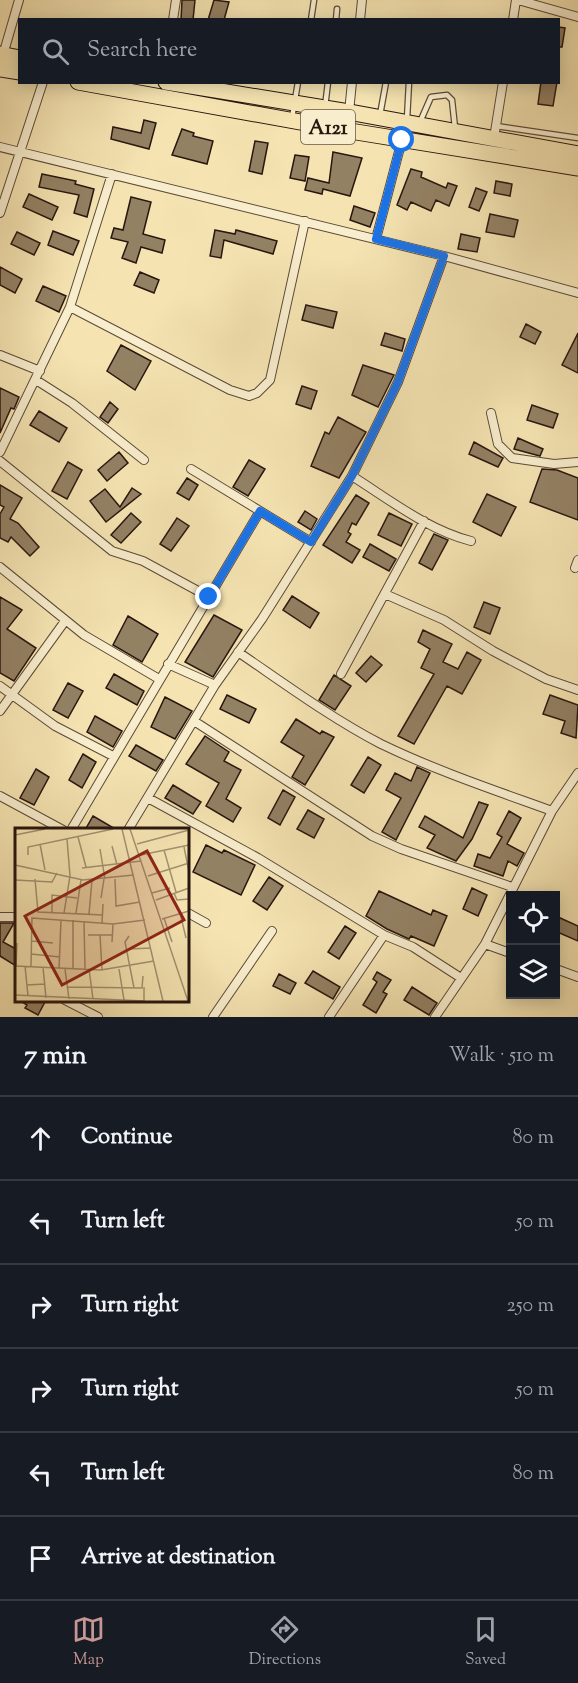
<!DOCTYPE html>
<html lang="en">
<head>
<meta charset="utf-8">
<style>
  body { margin:0; font-family:"Sorts Mill Goudy",serif; background:#20242c; color:#f1f3f6 }
  .controls { position:absolute; right:18px; bottom:18px; display:grid; overflow:hidden; border-radius:0px; box-shadow:0 3px 15px #0003 }
  .controls button { width:54px; height:54px; display:grid; place-items:center; padding:0; border:0; border-bottom:2px solid #363941; background:#171b24; color:#f1f3f6; font:30px sans-serif }
  .stop { position:absolute; width:18px; height:18px; margin:-14px; border:4px solid #1a73e8; border-radius:50%; background:#fff }
  .stop.end { background:#1a73e8; border-color:#fff; box-shadow:0 2px 6px #0008 }
  .list { margin:0; padding:0; list-style:none }
  h2 { display:flex; justify-content:space-between; align-items:center; height:78px; margin:0; padding:0 24px; font-size:26px }
  h2 small { font-size:20px; font-weight:400; color:#9ea1a6 }
  .list li { display:grid; grid-template-columns:39px 1fr auto; gap:18px; align-items:center; box-sizing:border-box; height:84px; padding:0 24px; border-top:2px solid #363941 }
  .list b { display:block; font-size:22px; white-space:nowrap }
  .list em { font-size:20px; font-style:normal; color:#9ea1a6 }
  .icon { flex:none; width:33px; height:33px; fill:none; stroke:currentColor; stroke-width:2; stroke-linecap:round; stroke-linejoin:round }
  .map { position:relative; flex:none; width:578px; height:1017px; overflow:hidden }
  .search { position:absolute; background:#171b24; box-shadow:0 3px 15px #0003; left:18px; right:18px; top:18px; height:66px; display:flex; align-items:center; gap:15px; box-sizing:border-box; padding:0 21px; border-radius:0px; color:#9ea1a6; font-size:22px }
  .sheet { height:582px; background:#171b24 }
  nav { display:flex; justify-content:space-around; align-items:center; box-sizing:border-box; height:84px; border-top:2px solid #363941; background:#171b24; font-size:16px; color:#9ea1a6 }
  nav a { display:grid; justify-items:center; gap:3px }
  nav .on { color:#c59692 }
  .map>svg:first-child { display:block }
  .building { fill:#938164; stroke:#28160f; stroke-width:1.5 }
  .lines { fill:none; stroke-linecap:round; stroke-linejoin:round }
  .lane-casing { stroke:#5b4a38; stroke-width:7 }
  .street-casing { stroke:#5b4a38; stroke-width:10 }
  .highway-casing { stroke:#28160f; stroke-width:17 }
  .lane { stroke:#f8edcd; stroke-width:4.5 }
  .street { stroke:#f8edcd; stroke-width:8 }
  .highway { stroke:#f5e4b2; stroke-width:15 }
  .route { stroke:#1a73e8; stroke-width:8 }
  .labels { text-anchor:middle; stroke-width:5; stroke-linejoin:round; paint-order:stroke }
  .shield { fill:#f8edcd; stroke:#665648; stroke-width:1.5 }
  .shield-label { font-size:20px; font-weight:bold; fill:#28160f }
  .inset-road { fill:none; stroke:#a39271; stroke-width:1.5 }
  .view { fill:#8f2418; fill-opacity:0.15; stroke:#8f2418; stroke-width:3 }
  .inset-edge { fill:none; stroke:#28160f; stroke-width:3 }
</style>
</head>
<body>
<div class="map">
<svg width="578" height="1017" viewBox="0 0 578 1017">
  <rect width="100%" height="100%" fill="#f5e4b2"/>
  <filter id="stains"><feTurbulence type="fractalNoise" baseFrequency=".00333" numOctaves="4"/><feColorMatrix values="0 0 0 0 .2 0 0 0 0 .09 0 0 0 0 .02 0 0 0 .5 -.17"/></filter>
  <radialGradient id="worn" r=".72"><stop offset=".6" stop-color="#630" stop-opacity="0"/><stop offset="1" stop-color="#630" stop-opacity=".3"/></radialGradient>
  <path class="building" d="M182,0H195L193,20H181Z
    M214,0L229,2L224,20H208Z
    M558,27L565,28L562,47H558Z
    M541,82H557L553,106L538,104Z
    M144,120L156,123L149,149L111,139L113,127L141,133Z
    M182,129L194,133L193,136L213,141L207,164L172,155Z
    M255,141L268,143L262,174L249,171Z
    M333,152L362,158L350,196L323,189L322,194L305,190L308,178L329,183Z
    M295,155L309,157L305,181L290,178Z
    M411,169L422,172L421,177L446,188L448,183L457,186L449,206L436,200L431,211L411,202L407,210L397,205Z
    M42,174L76,181L75,184L94,189L87,217L74,213L79,195L39,187Z
    M496,181L512,184L510,196L494,193Z
    M476,188L487,192L479,211L469,207Z
    M29,194L58,207L52,220L23,207Z
    M131,197L151,202L143,234L165,240L162,253L141,247L136,263L122,258L128,242L111,238L114,228L123,230Z
    M354,206L375,213L370,227L350,220Z
    M490,214L518,220L514,237L486,232Z
    M215,230L235,234L236,230L277,241L273,254L224,240L221,258L210,256Z
    M53,231L79,241L73,255L48,245Z
    M17,232L40,243L34,255L11,244Z
    M461,234L480,238L477,252L458,249Z
    M0,267L22,279L15,293L0,285Z
    M140,272L159,280L154,293L134,285Z
    M43,286L66,296L59,312L36,301Z
    M306,305L337,312L333,328L302,320Z
    M526,324L541,332L535,344L520,337Z
    M385,333L405,339L402,351L381,345Z
    M578,333V373L562,365Z
    M121,345L151,361L135,390L107,371Z
    M363,365L394,375L378,407L352,395Z
    M302,386L317,391L311,409L296,404Z
    M0,388L19,397L14,409L11,408L0,433Z
    M110,402L118,409L108,423L100,417Z
    M532,405L558,414L553,428L527,420Z
    M39,411L67,428L59,442L30,425Z
    M338,417L366,432L339,478L311,466L325,432L329,434Z
    M518,438L543,449L540,456L514,449Z
    M474,442L503,458L498,467L469,454Z
    M119,452L128,463L107,481L98,470Z
    M249,460L265,469L248,496L233,487Z
    M68,462L82,470L67,499L52,491Z
    M542,469L557,470L578,478V520L530,502Z
    M187,478L198,485L189,500L177,493Z
    M0,485L22,498L10,519L18,523L39,547L30,556L11,537L8,542L0,538V514L4,507L0,505Z
    M132,488L141,494L106,522L90,501L105,489L120,507Z
    M487,494L516,507L501,536L473,522Z
    M356,495L369,503L356,525L352,523L348,532L351,534L346,542L360,550L352,563L323,545Z
    M305,511L317,519L311,530L298,522Z
    M131,513L141,522L121,543L111,535Z
    M389,513L412,524L401,546L378,535Z
    M177,518L189,526L171,551L160,544Z
    M434,534L448,540L432,570L419,563Z
    M370,544L396,559L389,571L363,557Z
    M292,596L319,613L310,628L283,610Z
    M0,597L22,610L7,629L36,648L14,681L0,673Z
    M484,602L500,608L490,634L474,627Z
    M214,615L242,630L213,677L185,662Z
    M128,616L158,634L142,662L113,645Z
    M423,630L452,644L443,662L458,669L467,652L481,660L462,694L447,686L414,744L398,736L434,674L421,668L430,649L418,642Z
    M371,656L382,665L366,682L356,673Z
    M114,674L144,691L137,705L106,688Z
    M334,675L351,686L335,710L319,700Z
    M68,683L83,691L68,718L53,710Z
    M227,695L256,709L249,723L220,709Z
    M550,695L578,705L576,738L561,733L565,721L543,714Z
    M165,697L192,711L175,739L151,727Z
    M95,716L122,731L113,747L87,732Z
    M296,719L320,734L322,731L334,737L305,785L292,777L304,756L281,742Z
    M205,736L229,752L224,761L241,770L226,799L241,808L233,822L206,806L219,783L186,764Z
    M136,745L163,760L156,771L129,756Z
    M83,754L96,762L82,788L69,780Z
    M368,757L381,765L364,793L351,785Z
    M417,767L430,773L396,840L382,832L401,798L386,790L395,773L411,781Z
    M36,769L49,777L34,805L20,798Z
    M173,785L201,802L193,814L165,798Z
    M283,790L295,797L280,825L268,818Z
    M479,802L488,805L472,839L456,861L427,848L435,835L419,827L425,816L463,838Z
    M308,810L324,819L314,838L297,829Z
    M509,811L521,818L507,844L524,853L517,866L508,861L503,876L474,866L478,854L490,858L502,837L497,834Z
    M93,816L117,830H85Z
    M206,845L222,853L224,850L255,865L241,895L193,872Z
    M269,877L283,886L267,910L253,901Z
    M472,888L487,895L478,916L463,909Z
    M379,891L431,915L433,910L447,916L434,946L411,936L409,939L387,929L366,916Z
    M558,917L578,926V941L555,931Z
    M0,923H14L3,942L16,949V966L0,956Z
    M345,926L356,933L339,959L328,952Z
    M313,971L340,987L333,999L305,983Z
    M377,972L391,980L383,992L387,994L376,1013L363,1005L377,982L373,979Z
    M279,974L296,983L290,994L273,986Z
    M412,987L437,1003L429,1015L404,1000Z
    M19,1000H46L38,1015L25,1008L27,1005Z"/>
  <g class="lines">
    <g class="lane-casing">
      <path id="lane" d="M311,20L314,0
        M336,20L337,9
        M325,107L328,82
        M380,115L386,82
        M292,118L298,82
        M407,119L409,82
        M420,122L431,97L447,95L452,100L455,128
        M496,126L578,138"/>
    </g>
    <g class="street-casing">
      <path id="street" d="M518,0L578,17
        M173,20L176,0
        M360,20L362,0
        M513,20L516,0
        M3,55L19,0
        M349,112L352,82
        M494,138L503,82
        M0,147L444,256L578,293
        M0,213L43,82
        M376,239L402,140
        M70,307L230,390L249,396L257,393L270,380L305,221
        M0,355L40,371
        M36,380L72,403L144,460
        M491,413L498,444L512,458L554,464L578,462
        M0,452L70,307L112,174
        M0,461L112,551L143,561L209,597
        M191,469L311,542
        M352,476C390,500 428,530 471,541
        M0,567L84,635L159,679
        M575,568L578,560
        M385,594L444,620L493,651L546,679L578,690
        M238,652C285,684 331,718 381,744C437,771 494,790 552,811
        M168,664L215,685
        M341,674L424,521
        M0,686L55,726L113,756
        M0,711L65,621
        M194,721L372,836L401,849L512,887
        M0,796L63,830
        M148,798L258,858L384,935L413,947L461,978
        M71,830L260,511
        M128,830L215,685L262,619L352,476L398,382L444,256
        M188,913L206,923
        M0,917H16
        M485,944L510,953
        M556,969L578,977
        M65,1000L98,1017
        M213,1017L272,931
        M329,1017L384,935
        M435,1017L485,944L552,811L578,773"/>
    </g>
    <g class="highway-casing">
      <path id="highway" d="M0,54L20,58
        M0,69L20,72
        M78,82L350,131L578,168
        M166,82L349,112L578,154"/>
    </g>
    <use href="#lane" class="lane"/>
    <use href="#street" class="street"/>
    <use href="#highway" class="highway"/>
  </g>
  <g class="lines">
    <path class="route" d="M209,597L260,511L311,542L352,476L398,382L444,256L376,239L402,140"/>
  </g>
  <g class="labels">
    <rect class="shield" x="301" y="110" width="54" height="34" rx="4.5"/>
    <g class="shield-label">
      <text x="328" y="134">A121</text>
    </g>
  </g>
  <g transform="translate(15 828)">
    <rect width="174" height="174" fill="#f5e4b2"/>
    <path class="inset-road" d="M107,1L148,173M115,1L173,173M0,7L30,1M63,9L71,39M25,16L30,42M122,16L174,2M97,18L102,37M169,19L174,44M85,21L90,51M149,22L161,64M13,27V19L98,1M126,27L174,17M0,37L68,52L119,47M67,40L126,33M133,48L174,35M20,51L23,84L88,87M100,51L101,78L125,74M0,52L37,54L42,45M137,65L155,60M159,65L162,72L174,71M86,70L89,51M141,72L174,60M37,84V67L62,70M49,85L55,48L52,11M61,85L66,52M165,85L171,110M74,86L77,52M149,90L157,114M147,91L174,83M58,92V141M69,93L70,141M87,95L88,76M73,107H97M85,107L87,142M114,108L110,114L119,160M16,113L38,115M97,114L98,96M114,121L136,120M16,126L45,129M0,138L86,142L139,133M1,138L2,115M10,138L13,168M16,138L17,90L98,96L130,92M28,139L31,170M44,141L46,92M50,141L54,171M74,141L78,171M104,141L109,172M12,157L30,156M52,159L127,160L128,148M0,167L129,173V159"/>
    <path class="view" d="M132,23L169,92L47,157L10,88Z"/>
    <rect width="174" height="174" class="inset-edge"/>
  </g>
  <rect width="100%" height="100%" filter="url(#stains)"/>
  <rect width="100%" height="100%" fill="url(#worn)"/>
</svg>
<div class="controls">
<button><svg class="icon" aria-label="locate" viewBox="0 0 24 24"><circle cx="12" cy="12" r="6"/><path d="M12 2v4M12 18v4M2 12h4M18 12h4"/></svg></button>
<button><svg class="icon" aria-label="layers" viewBox="0 0 24 24"><path d="M12 4l9 5-9 5-9-5zM3 14l9 5 9-5"/></svg></button>
</div>
<div class="stop" style="left:402px;top:140px"></div>
<div class="stop end" style="left:209px;top:597px"></div>
<div class="search"><svg class="icon" aria-label="search" viewBox="0 0 24 24"><circle cx="10" cy="10" r="6"/><path d="M15 15l6 6"/></svg>Search here</div>
</div>
<section class="sheet">
<h2>7 min<small>Walk · 510 m</small></h2>
<ul class="list">
<li><svg class="icon" aria-label="ahead" viewBox="0 0 24 24"><path d="M12 20V5M6 11l6-6 6 6"/></svg><div><b>Continue</b></div><em>80 m</em></li>
<li><svg class="icon" aria-label="left" viewBox="0 0 24 24"><path d="M17 20v-9H6M10 6l-5 5 5 5"/></svg><div><b>Turn left</b></div><em>50 m</em></li>
<li><svg class="icon" aria-label="right" viewBox="0 0 24 24"><path d="M7 20v-9h11M14 6l5 5-5 5"/></svg><div><b>Turn right</b></div><em>250 m</em></li>
<li><svg class="icon" aria-label="right" viewBox="0 0 24 24"><path d="M7 20v-9h11M14 6l5 5-5 5"/></svg><div><b>Turn right</b></div><em>50 m</em></li>
<li><svg class="icon" aria-label="left" viewBox="0 0 24 24"><path d="M17 20v-9H6M10 6l-5 5 5 5"/></svg><div><b>Turn left</b></div><em>80 m</em></li>
<li><svg class="icon" aria-label="arrive" viewBox="0 0 24 24"><path d="M6 21V4h12l-3 4 3 4H6"/></svg><div><b>Arrive at destination</b></div></li>
</ul>
</section>
<nav>
<a class="on"><svg class="icon" aria-label="map" viewBox="0 0 24 24"><path d="M3 6l6-2 6 2 6-2v14l-6 2-6-2-6 2zM9 4v14M15 6v14"/></svg>Map</a>
<a><svg class="icon" aria-label="directions" viewBox="0 0 24 24"><path d="M12 3l9 9-9 9-9-9zM9 14v-3h6M13 9l2 2-2 2"/></svg>Directions</a>
<a><svg class="icon" aria-label="saved" viewBox="0 0 24 24"><path d="M7 4h10v16l-5-4-5 4z"/></svg>Saved</a>
</nav>
</body>
</html>
